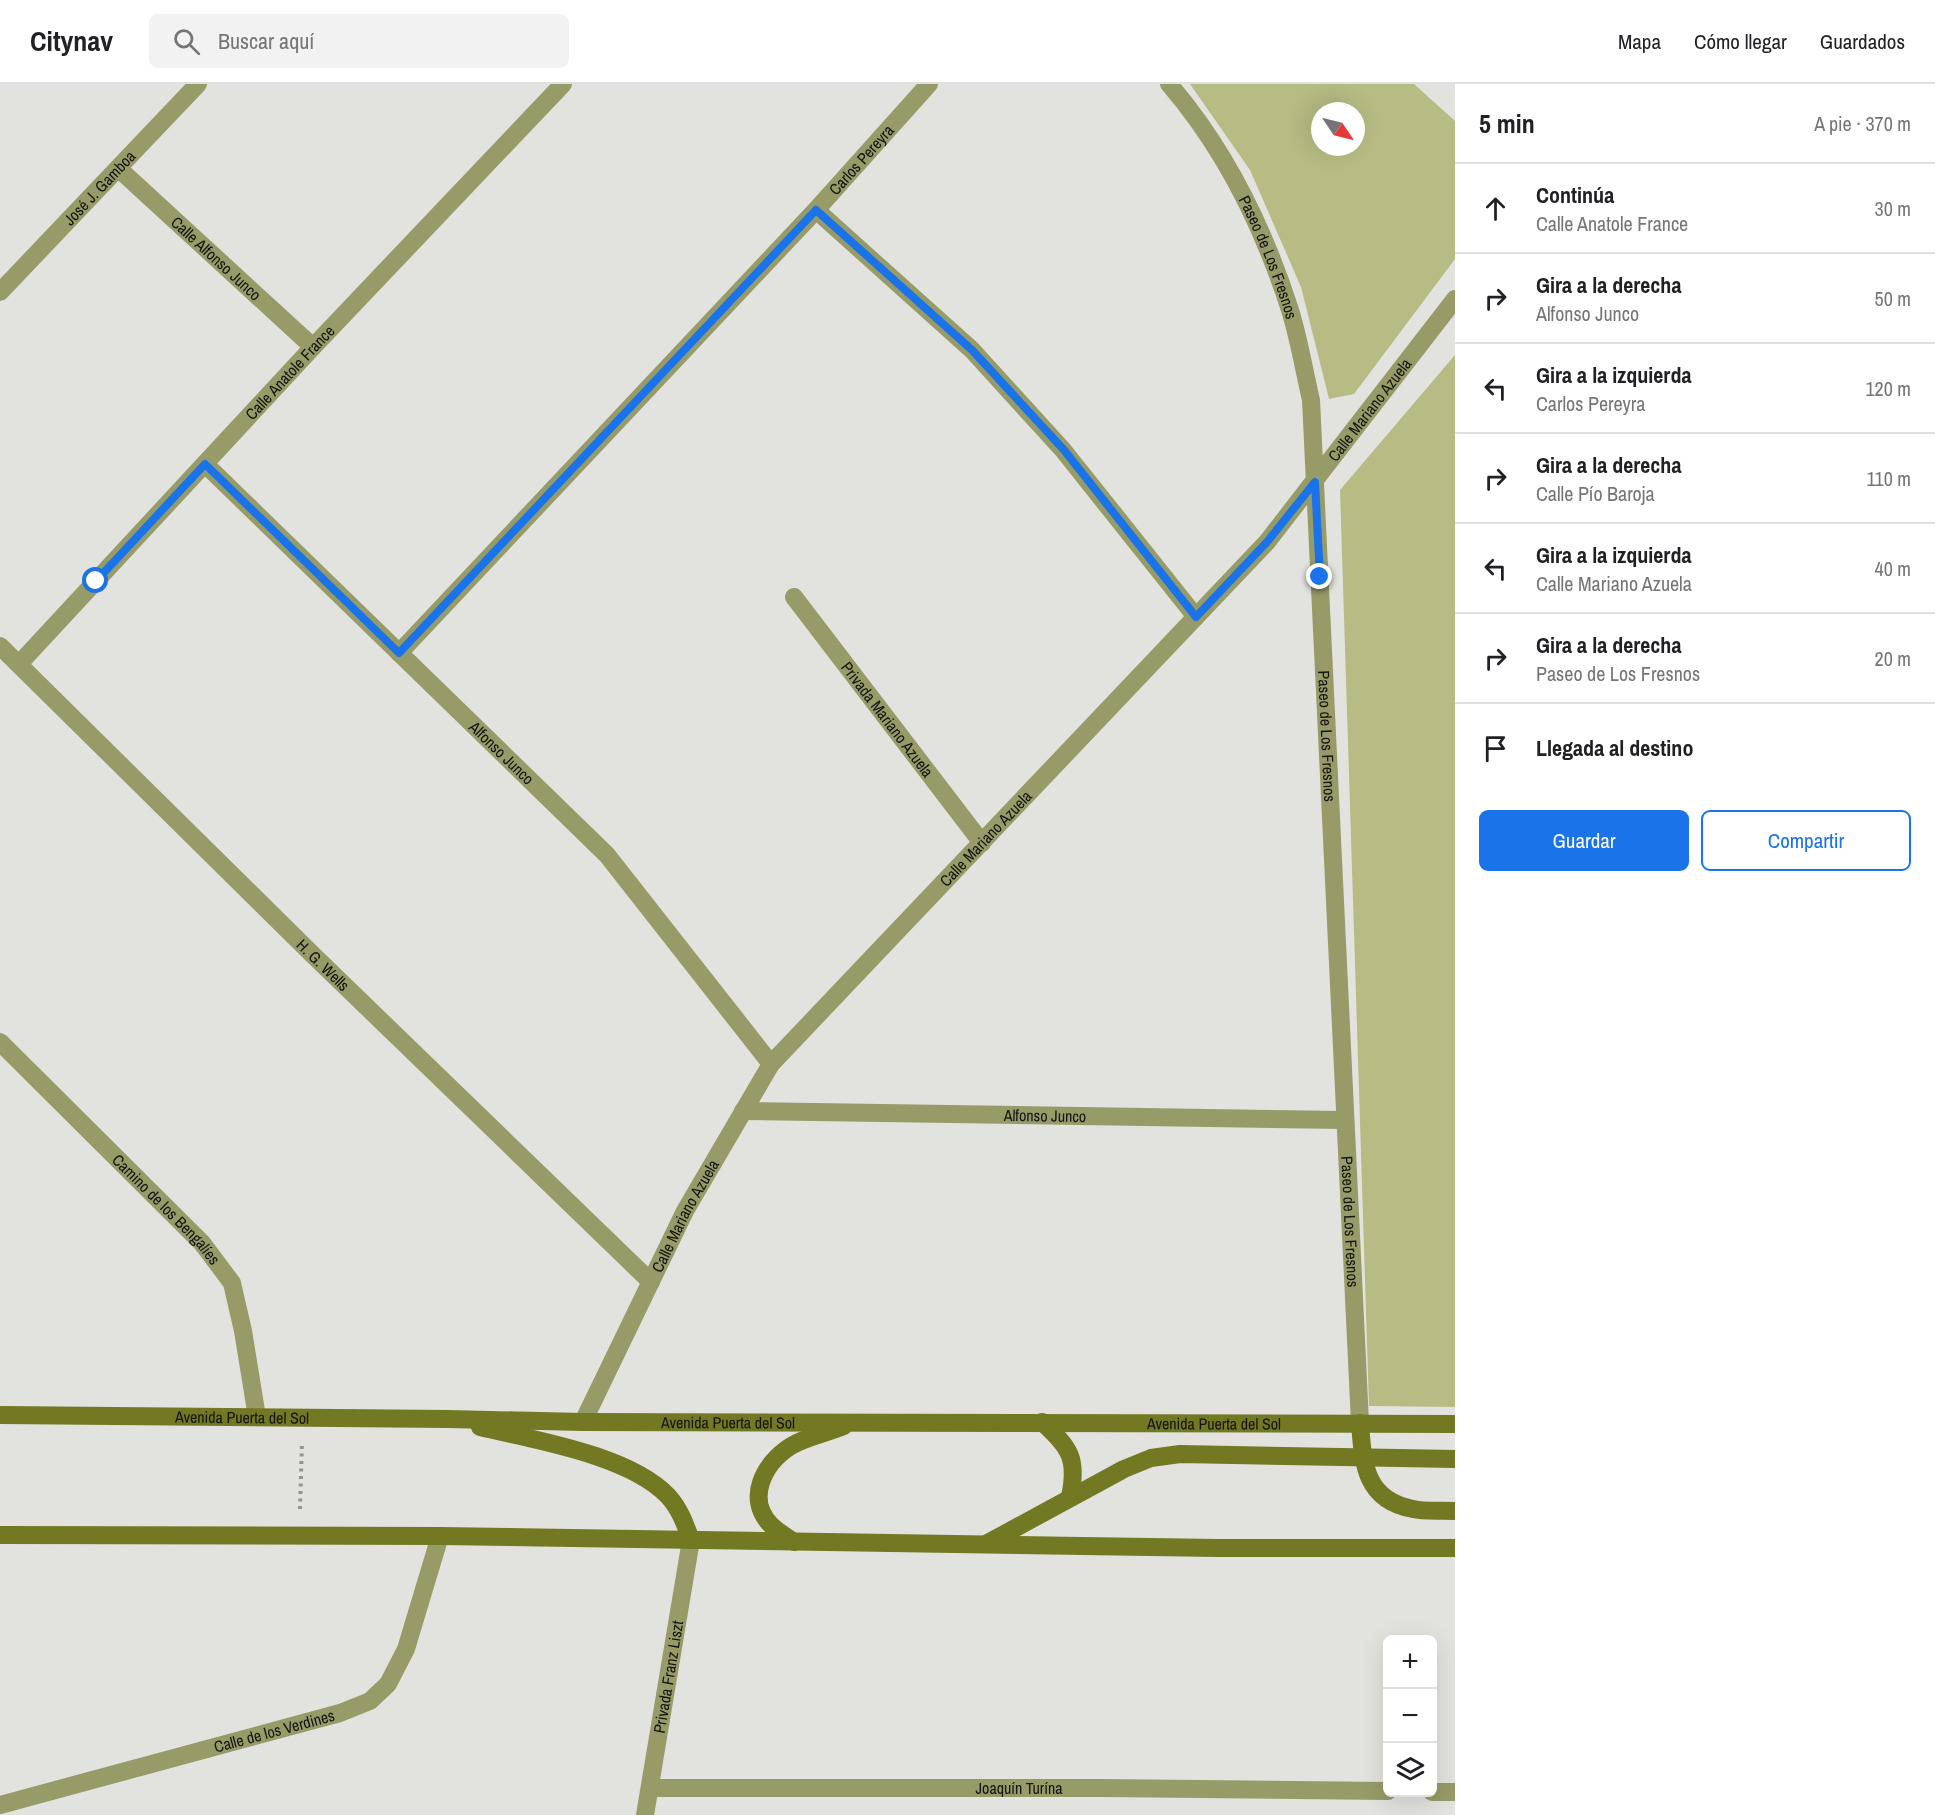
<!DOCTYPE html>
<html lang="es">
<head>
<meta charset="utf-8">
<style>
  body { margin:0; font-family:"Archivo Narrow",sans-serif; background:#f2f2f2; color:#202124 }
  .controls { position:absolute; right:18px; bottom:18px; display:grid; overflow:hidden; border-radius:9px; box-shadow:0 6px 24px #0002 }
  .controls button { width:54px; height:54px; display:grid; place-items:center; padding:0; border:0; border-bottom:2px solid #e0e0e0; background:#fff; color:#202124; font:30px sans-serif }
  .compass { position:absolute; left:1311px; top:18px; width:54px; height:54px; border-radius:50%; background:#fff; box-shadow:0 6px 24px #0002; rotate:125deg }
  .stop { position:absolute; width:18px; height:18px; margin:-14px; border:4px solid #1a73e8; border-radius:50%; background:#fff }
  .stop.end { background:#1a73e8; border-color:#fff; box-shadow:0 2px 6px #0008 }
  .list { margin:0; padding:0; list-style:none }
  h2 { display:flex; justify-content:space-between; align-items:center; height:78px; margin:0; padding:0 24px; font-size:26px }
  h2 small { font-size:20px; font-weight:400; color:#757577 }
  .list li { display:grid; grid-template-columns:39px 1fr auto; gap:18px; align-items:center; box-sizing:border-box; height:90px; padding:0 24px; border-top:2px solid #e0e0e0 }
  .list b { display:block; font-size:22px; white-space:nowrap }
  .list p { margin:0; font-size:20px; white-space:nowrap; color:#757577 }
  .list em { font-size:20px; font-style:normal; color:#757577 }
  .actions { display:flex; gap:12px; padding:18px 24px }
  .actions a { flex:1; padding:14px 0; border:2px solid #1a73e8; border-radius:9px; text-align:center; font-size:21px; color:#1a73e8 }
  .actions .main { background:#1a73e8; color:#fff }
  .icon { flex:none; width:33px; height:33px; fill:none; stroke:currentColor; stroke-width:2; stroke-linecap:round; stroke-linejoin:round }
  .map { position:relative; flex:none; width:1455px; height:1731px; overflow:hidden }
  header { display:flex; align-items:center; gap:36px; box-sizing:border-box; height:84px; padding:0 30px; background:#fff; border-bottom:2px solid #e0e0e0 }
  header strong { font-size:28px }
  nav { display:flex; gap:33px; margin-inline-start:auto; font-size:21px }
  .search { width:420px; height:54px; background:#f2f2f2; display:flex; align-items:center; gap:15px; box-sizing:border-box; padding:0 21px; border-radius:9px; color:#757577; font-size:22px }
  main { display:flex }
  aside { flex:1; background:#fff }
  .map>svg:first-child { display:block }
  .park { fill:#b7bc84; fill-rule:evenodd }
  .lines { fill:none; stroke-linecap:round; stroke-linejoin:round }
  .path { stroke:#939491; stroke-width:4; stroke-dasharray:3 4.5; stroke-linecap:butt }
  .street { stroke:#979b68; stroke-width:18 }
  .secondary { stroke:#737823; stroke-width:18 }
  .route { stroke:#1a73e8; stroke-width:8 }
  .labels { text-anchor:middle; stroke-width:5; stroke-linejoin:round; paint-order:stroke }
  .street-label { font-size:16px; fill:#141413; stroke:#e2e3de }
</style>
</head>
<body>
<header>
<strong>Citynav</strong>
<div class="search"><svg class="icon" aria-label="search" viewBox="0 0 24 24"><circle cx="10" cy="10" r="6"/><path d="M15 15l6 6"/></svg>Buscar aquí</div>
<nav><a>Mapa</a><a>Cómo llegar</a><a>Guardados</a></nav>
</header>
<main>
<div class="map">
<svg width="1455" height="1731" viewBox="0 0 1455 1731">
  <rect width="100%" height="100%" fill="#e2e3de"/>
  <path class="park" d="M1190,0H1414L1455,37V175L1354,310L1329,315L1301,203L1250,86ZM1320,27H1356V63H1320Z
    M1455,271V1323L1369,1322L1340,406Z"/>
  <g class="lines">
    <path class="path" d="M300,1425L302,1358"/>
    <g class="street">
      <path id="s1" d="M1169,0C1225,65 1264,145 1290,226C1299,255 1304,286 1311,316L1360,1339"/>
      <path id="s2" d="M119,85L313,263"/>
      <path d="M816,126L972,266L1063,366L1196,533"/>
      <path id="s3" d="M0,208L198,0"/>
      <path id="s4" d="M205,380L607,771L771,980"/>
      <path id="s5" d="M794,513L982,759"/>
      <path id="s6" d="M0,562L313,871L651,1198"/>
      <path id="s7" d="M399,569L816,126L929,0"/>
      <path id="s8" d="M19,580L313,263L563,0"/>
      <path id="s9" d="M0,958L202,1159L232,1199L243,1247L257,1333"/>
      <path id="s10" d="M743,1027L1345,1036"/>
      <path id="s11" d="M583,1338L685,1127L771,980L1267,458L1455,215"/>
      <path id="s12" d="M651,1704H1103L1388,1707"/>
      <path d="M1432,1708H1455"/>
      <path id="s13" d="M0,1721L340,1629L370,1617L388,1600L406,1565L440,1452"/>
      <path id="s14" d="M645,1731L691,1456"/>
    </g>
    <g class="secondary">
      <path id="s15" d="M0,1331L448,1335L583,1338L1455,1340"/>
      <path d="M1042,1338C1070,1364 1078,1374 1070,1413"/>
      <path d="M1360,1339C1363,1380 1365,1416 1413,1425C1426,1428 1442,1426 1455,1427"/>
      <path d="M480,1343C534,1356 629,1371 668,1412C680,1425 685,1440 691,1456"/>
      <path d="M0,1451L440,1452L1217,1464H1455"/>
      <path d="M794,1458C787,1453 778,1448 771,1441C745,1415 764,1379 791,1362C806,1353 827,1349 844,1342"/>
      <path d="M986,1460L1124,1385L1151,1374L1180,1370L1455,1375"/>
    </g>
  </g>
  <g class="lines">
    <path class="route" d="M96,497L205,380L399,569L816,126L972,266L1064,366L1196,533L1267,458L1315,398L1320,493"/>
  </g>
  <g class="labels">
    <g class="street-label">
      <text dy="6" stroke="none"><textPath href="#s7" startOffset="676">Carlos Pereyra</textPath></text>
      <text dy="6" stroke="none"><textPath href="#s3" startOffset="144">José J. Gamboa</textPath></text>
      <text dy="6" stroke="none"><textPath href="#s2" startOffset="132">Calle Alfonso Junco</textPath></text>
      <text dy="6" stroke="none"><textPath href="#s1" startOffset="201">Paseo de Los Fresnos</textPath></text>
      <text dy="6" stroke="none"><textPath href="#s8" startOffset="398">Calle Anatole France</textPath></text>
      <text dy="6" stroke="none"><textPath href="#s11" startOffset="1292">Calle Mariano Azuela</textPath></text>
      <text dy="6" stroke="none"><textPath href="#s5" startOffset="154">Privada Mariano Azuela</textPath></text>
      <text dy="6" stroke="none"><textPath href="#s1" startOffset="687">Paseo de Los Fresnos</textPath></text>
      <text dy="6" stroke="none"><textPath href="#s4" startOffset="414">Alfonso Junco</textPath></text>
      <text dy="6" stroke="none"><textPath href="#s11" startOffset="716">Calle Mariano Azuela</textPath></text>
      <text dy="6" stroke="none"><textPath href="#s6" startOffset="454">H. G. Wells</textPath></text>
      <text dy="6" stroke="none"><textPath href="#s10" startOffset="302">Alfonso Junco</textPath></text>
      <text dy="6" stroke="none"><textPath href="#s9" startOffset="236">Camino de los Bengalíes</textPath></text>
      <text dy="6" stroke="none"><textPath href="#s11" startOffset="230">Calle Mariano Azuela</textPath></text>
      <text dy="6" stroke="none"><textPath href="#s1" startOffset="1173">Paseo de Los Fresnos</textPath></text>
      <text dy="6" stroke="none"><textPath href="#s15" startOffset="242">Avenida Puerta del Sol</textPath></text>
      <text dy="6" stroke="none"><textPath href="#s15" startOffset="728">Avenida Puerta del Sol</textPath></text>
      <text dy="6" stroke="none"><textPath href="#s15" startOffset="1214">Avenida Puerta del Sol</textPath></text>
      <text dy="6" stroke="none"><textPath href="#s14" startOffset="140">Privada Franz Liszt</textPath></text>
      <text dy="6" stroke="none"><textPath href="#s13" startOffset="284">Calle de los Verdines</textPath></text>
      <text dy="6" stroke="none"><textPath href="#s12" startOffset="368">Joaquín Turína</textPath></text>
    </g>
  </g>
</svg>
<div class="controls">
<button>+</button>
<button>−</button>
<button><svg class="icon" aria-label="layers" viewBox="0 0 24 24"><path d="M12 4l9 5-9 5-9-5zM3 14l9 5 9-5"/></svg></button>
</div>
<svg class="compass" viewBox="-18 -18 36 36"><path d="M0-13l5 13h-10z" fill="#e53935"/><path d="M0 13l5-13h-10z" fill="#757577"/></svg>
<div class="stop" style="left:96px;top:497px"></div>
<div class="stop end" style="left:1320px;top:493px"></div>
</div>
<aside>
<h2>5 min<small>A pie · 370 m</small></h2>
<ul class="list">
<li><svg class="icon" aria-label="ahead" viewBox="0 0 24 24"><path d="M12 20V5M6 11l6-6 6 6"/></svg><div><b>Continúa</b><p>Calle Anatole France</p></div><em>30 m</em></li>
<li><svg class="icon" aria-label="right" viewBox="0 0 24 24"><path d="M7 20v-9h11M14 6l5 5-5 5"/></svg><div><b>Gira a la derecha</b><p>Alfonso Junco</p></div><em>50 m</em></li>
<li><svg class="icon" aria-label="left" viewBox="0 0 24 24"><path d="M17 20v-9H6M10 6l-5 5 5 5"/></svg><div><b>Gira a la izquierda</b><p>Carlos Pereyra</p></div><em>120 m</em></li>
<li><svg class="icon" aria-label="right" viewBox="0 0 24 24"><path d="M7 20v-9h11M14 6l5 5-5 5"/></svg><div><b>Gira a la derecha</b><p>Calle Pío Baroja</p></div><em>110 m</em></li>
<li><svg class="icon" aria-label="left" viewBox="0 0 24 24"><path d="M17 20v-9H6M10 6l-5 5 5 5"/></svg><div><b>Gira a la izquierda</b><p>Calle Mariano Azuela</p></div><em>40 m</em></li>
<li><svg class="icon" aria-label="right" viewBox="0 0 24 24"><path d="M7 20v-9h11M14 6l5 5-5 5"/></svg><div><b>Gira a la derecha</b><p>Paseo de Los Fresnos</p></div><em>20 m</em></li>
<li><svg class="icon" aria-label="arrive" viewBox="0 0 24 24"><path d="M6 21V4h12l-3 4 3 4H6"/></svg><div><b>Llegada al destino</b></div></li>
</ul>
<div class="actions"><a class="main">Guardar</a><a>Compartir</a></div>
</aside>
</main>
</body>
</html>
